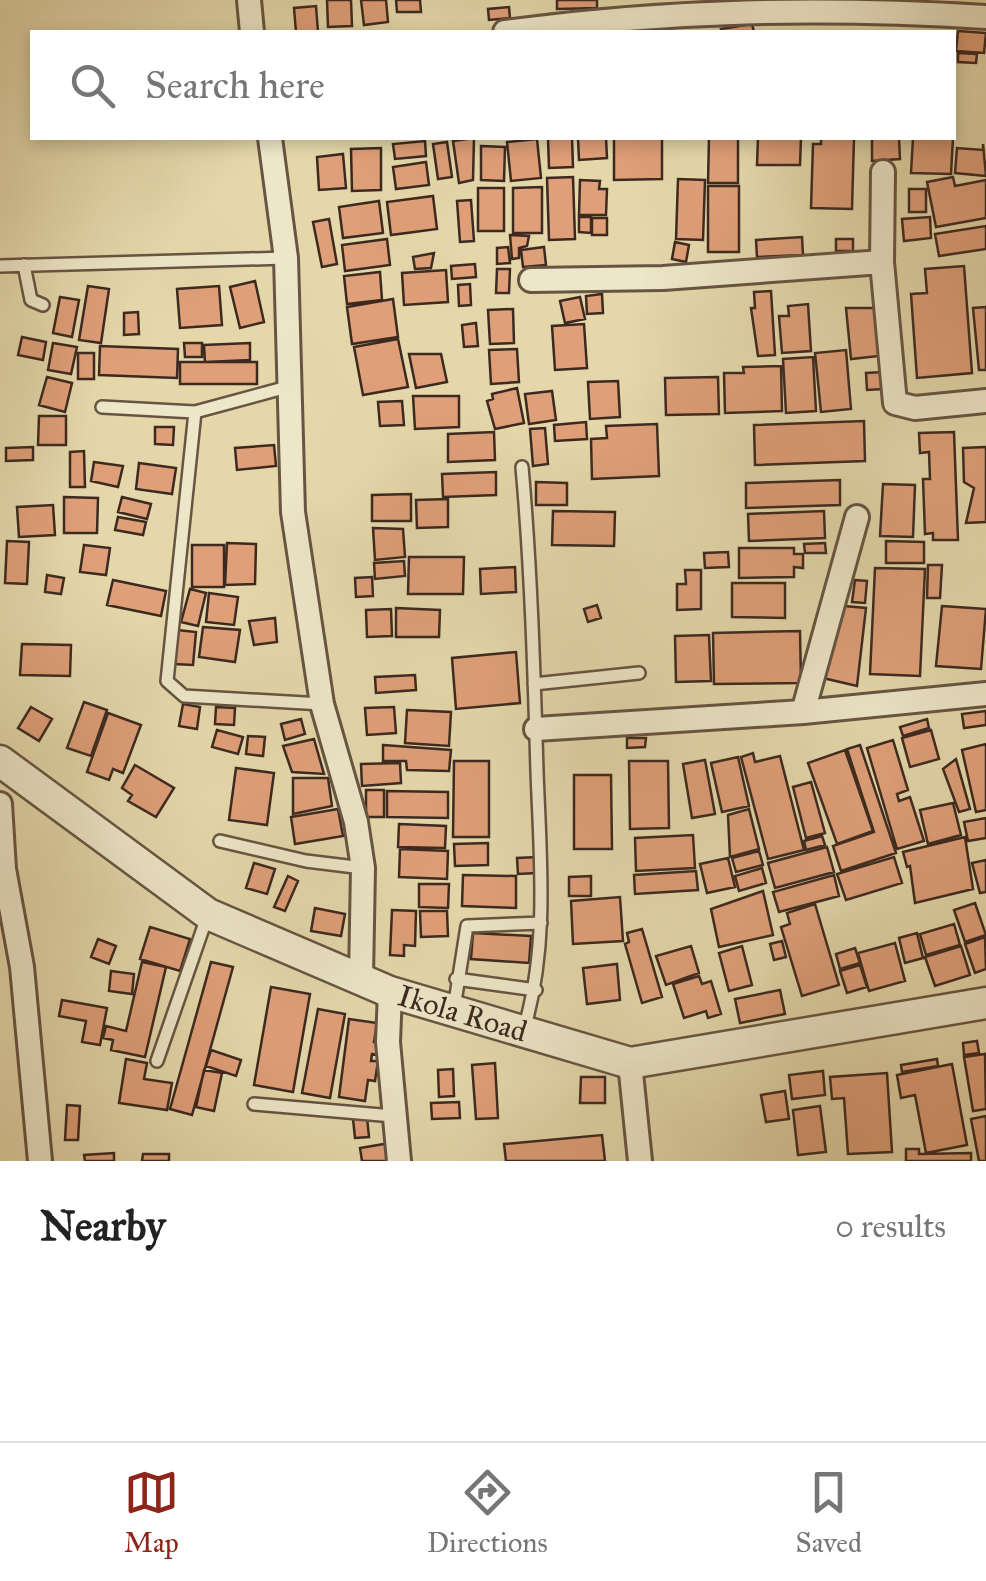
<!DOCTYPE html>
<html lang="en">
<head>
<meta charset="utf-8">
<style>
  body { margin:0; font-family:"IM FELL Great Primer",serif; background:#f2f2f2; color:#222 }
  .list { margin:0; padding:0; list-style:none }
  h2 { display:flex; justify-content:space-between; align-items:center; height:130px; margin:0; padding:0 40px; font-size:42px }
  h2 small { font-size:32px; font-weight:400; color:#767676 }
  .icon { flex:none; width:55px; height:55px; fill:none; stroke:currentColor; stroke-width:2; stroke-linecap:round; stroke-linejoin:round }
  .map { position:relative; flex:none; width:986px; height:1161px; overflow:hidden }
  .search { position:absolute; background:#fff; box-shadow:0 5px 15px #0003; left:30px; right:30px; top:30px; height:110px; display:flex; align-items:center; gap:25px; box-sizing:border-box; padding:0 35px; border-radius:0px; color:#767676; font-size:38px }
  .sheet { height:280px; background:#fff }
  nav { display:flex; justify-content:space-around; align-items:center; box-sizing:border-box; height:140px; border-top:2px solid #e0e0e0; background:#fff; font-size:28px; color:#767676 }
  nav a { display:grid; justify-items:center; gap:5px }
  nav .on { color:#8f2418 }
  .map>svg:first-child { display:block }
  .building { fill:#df9f79; stroke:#3c291f; stroke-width:2.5 }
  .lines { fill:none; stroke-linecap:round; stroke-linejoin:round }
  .service-casing { stroke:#665542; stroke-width:16 }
  .minor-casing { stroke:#665542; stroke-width:28 }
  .tertiary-casing { stroke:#665542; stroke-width:35 }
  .service { stroke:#ede6c8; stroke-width:11 }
  .minor { stroke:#ede6c8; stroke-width:22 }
  .tertiary { stroke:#ede6c8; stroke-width:30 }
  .labels { text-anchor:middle; stroke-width:9; stroke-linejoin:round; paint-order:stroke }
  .street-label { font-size:30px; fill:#3c291f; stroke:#ede6c8 }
</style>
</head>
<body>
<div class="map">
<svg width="986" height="1161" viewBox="0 0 986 1161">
  <rect width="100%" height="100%" fill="#e4d8ab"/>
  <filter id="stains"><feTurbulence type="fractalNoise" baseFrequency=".002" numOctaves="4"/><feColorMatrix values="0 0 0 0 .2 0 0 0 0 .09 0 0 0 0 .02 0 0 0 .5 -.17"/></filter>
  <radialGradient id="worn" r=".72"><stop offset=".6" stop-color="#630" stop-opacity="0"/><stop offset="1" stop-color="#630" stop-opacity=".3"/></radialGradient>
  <path class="building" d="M327,0H351L352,26L328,27Z
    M361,0H386L388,22L364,25Z
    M396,0H420L421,12H397Z
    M557,0H597V8L557,9Z
    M316,6L318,32H296L294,8Z
    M509,7L510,18L489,20L488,9Z
    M752,24L754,32H722L721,29Z
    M958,31L986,33L984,53L956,51Z
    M958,53L977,54L976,63L958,62Z
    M474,138L473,180L459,183L453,141Z
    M572,138L573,167L549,168L548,139Z
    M578,138H606L607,158L579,160Z
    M614,138H662V179L614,180Z
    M709,138H738V183H708Z
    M758,138H801L800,165H757Z
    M821,138H854L852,209L811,208L813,144H821Z
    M872,138H899L900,159L872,161Z
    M913,138H953L951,174L911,173Z
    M537,139L541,178L511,181L507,142Z
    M425,141L426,156L395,159L393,144Z
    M447,142L452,177L438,179L433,144Z
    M983,144L986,176L955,173L957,148L983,150Z
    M481,146L505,147L504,181L481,180Z
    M381,148V190L352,191L351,149Z
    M343,154L346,188L319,190L317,157Z
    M426,162L429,185L396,189L393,167Z
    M573,177L575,239L549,240L547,178Z
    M953,177L955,186L986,180V218L936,227L927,182Z
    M678,179L705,180L703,240L676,239Z
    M580,180L600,181L599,189H607L606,215H579Z
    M708,186H739V252H708Z
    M542,187V233H513V188Z
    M478,188H504V231H478Z
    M909,189H926V212H909Z
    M433,196L437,229L391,235L387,202Z
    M471,200L474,241L460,242L457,201Z
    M379,201L383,233L343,238L339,207Z
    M579,217H591V233L579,232Z
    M930,217L931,238L904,241L902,219Z
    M592,218H607V235H592Z
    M329,219L337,264L322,267L313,222Z
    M986,226V249L939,256L935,234Z
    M510,235L529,236L527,246L519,248V258L512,259Z
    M802,237L803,255L757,257L756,240Z
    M387,239L390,265L345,271L342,245Z
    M836,239H853V251H836Z
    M675,242L689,245L686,262L672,259Z
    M508,247L510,263L497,264V248Z
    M544,247L546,265L523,267L521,250Z
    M434,253L431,268L415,269L413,257Z
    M475,264L476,277L452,279L451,266Z
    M964,266L972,373L917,378L911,294L927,293L925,269Z
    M497,269H510L509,293H496Z
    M446,270L448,302L404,305L402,273Z
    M380,272L382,300L347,304L344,276Z
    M255,281L264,322L240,328L230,287Z
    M470,284L471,305L459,306L458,285Z
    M88,286L109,289L101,343L79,340Z
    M219,286L222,325L180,328L177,289Z
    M771,291L775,355L758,356L751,308H755L754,292Z
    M602,294L603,313L587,314L586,296Z
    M60,297L79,300L72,337L53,333Z
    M580,297L585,319L565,323L560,301Z
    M393,299L398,337L352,344L347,307Z
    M808,304L811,351L782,353L779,316H789L788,306Z
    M986,307V370H979L973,308Z
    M846,308H874L879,356L851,359Z
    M513,309L514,343L490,344L488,310Z
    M138,312L139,334L124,335V313Z
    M476,323L478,346L464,347L462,325Z
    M584,324L587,368L555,370L552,326Z
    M22,337L46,342L43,360L18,355Z
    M398,339L408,387L363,395L354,347Z
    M53,343L77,347L71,374L48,370Z
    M184,343H202V357H185Z
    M250,343V360L205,362L204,345Z
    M100,346L178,349L177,378L99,375Z
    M517,349L519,382L491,384L489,350Z
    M846,350L851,409L821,412L815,353Z
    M78,353H94V379H78Z
    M409,354H441L447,382L416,388Z
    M813,357L816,411L786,413L783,359Z
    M180,362H257V384H180Z
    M781,366L782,411L725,413L724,373H744L743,367Z
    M883,372V389L867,390L866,373Z
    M47,377L72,383L65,412L39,405Z
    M718,377L719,414L666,415L665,378Z
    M618,381L620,417L590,419L588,382Z
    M517,388L524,423L495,429L487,401L493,399L492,394Z
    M552,391L556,420L529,424L525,394Z
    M413,396H459V427L415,429Z
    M402,401L404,425L380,426L378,402Z
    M39,416H66V445H38Z
    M864,421L865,461L755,465L754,425Z
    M586,422L587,439L555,441L554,425Z
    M657,424L659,476L592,479L591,439L607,438L606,426Z
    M155,427H174L173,445L155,444Z
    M545,428L548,464L533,466L530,429Z
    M494,432L495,460L448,462V434Z
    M954,432L958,540H933V533L925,534L923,479H930L929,452L920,453L919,433Z
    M274,445L276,466L237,470L235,448Z
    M33,447V460L6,461V448Z
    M986,447V522L966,523L974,488L964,482L963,448Z
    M84,451L85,487H70V452Z
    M94,462L123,466L118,487L91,481Z
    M139,463L176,468L172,494L136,489Z
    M496,472V495L443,497L442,474Z
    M840,480V505L746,508V483Z
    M536,482L567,483V505H536Z
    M883,484L915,485L913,537L880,536Z
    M411,494V521H372V495Z
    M64,497L98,498L97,533H64Z
    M122,497L151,504L147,519L118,512Z
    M448,499V527L417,528L416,500Z
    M53,505L55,535L19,537L17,507Z
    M553,511L615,512L614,546L552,545Z
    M824,511L825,538L749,541L748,514Z
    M118,517L146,522L143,535L115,530Z
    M373,528L403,529L405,557L375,560Z
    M7,541L29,542L27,584L5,583Z
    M886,541L924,542V563H886Z
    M227,543L256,544L255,584L225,585Z
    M825,543L826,553H805L804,544Z
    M84,545L110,548L106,575L80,572Z
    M192,545H224V587H192Z
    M739,548H794V554H803V568L794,567V577L739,578Z
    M728,552L729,567L705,568L704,553Z
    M409,557H464L463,594H408Z
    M404,561L405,576L375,579L374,563Z
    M928,565H942L940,598H927Z
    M515,567L516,592L481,594L480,569Z
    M875,568L925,569L920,676L870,674Z
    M685,570H701V609L677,610V584H686Z
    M47,575L64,578L61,594L45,592Z
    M372,577L373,596L356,597L355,578Z
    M113,580L166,591L161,616L107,605Z
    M855,580L867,581L865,603L852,602Z
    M732,583H785V618L732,617Z
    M190,589L206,593L198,626L181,622Z
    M209,593L238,597L234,625L206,622Z
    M597,605L601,618L588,622L584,609Z
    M844,606L866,608L857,686L823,678Z
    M942,606L986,609L981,669L936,666Z
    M396,608L440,610L439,637H396Z
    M391,609L392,636L367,637L366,610Z
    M275,618L277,642L254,645L249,621Z
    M203,627L240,630L235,662L199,657Z
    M177,630L196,632L193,665L174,664Z
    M800,631L801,683L714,684L713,633Z
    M709,635L711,681L676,682L675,636Z
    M22,644L71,645L70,676L20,675Z
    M516,652L520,703L456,709L452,658Z
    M415,675L416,690L376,693L375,677Z
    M84,702L107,710L91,756L67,748Z
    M183,704L200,707L197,729L179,726Z
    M31,707L52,719L39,741L18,728Z
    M216,707L235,708L234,725L215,724Z
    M394,707L396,733L367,735L365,708Z
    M407,710L451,712L449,746L405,743Z
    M986,711V725L964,728L962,714Z
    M108,713L141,725L123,773L113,769L109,780L87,772Z
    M301,719L305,734L285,740L281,724Z
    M927,719L929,728L903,736L900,727Z
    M217,730L243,737L238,754L212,747Z
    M931,730L939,759L910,767L902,738Z
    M248,736L265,737L263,756L246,754Z
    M627,738H646L645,747L627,748Z
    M314,739L324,774L292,772L283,746Z
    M893,740L908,790L897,794L899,801L910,797L924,841L897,849L867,748Z
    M986,744V810L976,812L962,750Z
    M383,745L451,750L449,771L407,770L406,761H383Z
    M860,745L896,853L841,871L833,846L874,832L847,749Z
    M845,750L873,831L837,844L808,763Z
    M753,753L755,762L780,756L804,850L768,859L741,757Z
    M738,757L749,806L722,812L711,763Z
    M956,759L970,809L959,812L943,769Z
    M705,760L715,814L692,818L683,764Z
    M454,761H489V837H453Z
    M629,761H668L669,828L630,829Z
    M400,763L401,783L362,786L361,764Z
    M135,765L174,788L156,817L128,801L132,795L122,788Z
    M236,768L274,773L267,825L229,820Z
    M574,775H611L612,849H574Z
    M293,778H328L332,806L293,814Z
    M811,782L825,833L806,838L793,787Z
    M366,790H384V817H366Z
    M387,791L448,792V818L387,817Z
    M953,803L961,835L928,844L920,810Z
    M338,809L343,836L295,844L291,817Z
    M749,809L759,849L730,857L728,815Z
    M986,818V838L968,841L964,822Z
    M399,824L446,826L445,848L398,847Z
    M693,835L695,868L636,871L635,838Z
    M822,836L825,845L806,850L804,841Z
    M965,837L973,889L915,903L910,866L907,867L903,852Z
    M488,843V865L455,866L454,844Z
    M827,847L834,872L775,888L768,863Z
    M400,849L448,851L447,879L399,877Z
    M759,851L763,865L736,872L732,858Z
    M537,857V873L518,874L517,858Z
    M894,857L902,883L846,900L837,874Z
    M728,858L735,887L707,893L700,864Z
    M986,860V892L980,893L972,863Z
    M254,863L275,869L267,894L246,888Z
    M762,868L766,883L739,891L735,876Z
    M696,871L698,890L635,894L634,875Z
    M463,875L516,876V908L462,906Z
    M834,875L839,896L779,912L773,892Z
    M288,876L298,881L285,911L274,907Z
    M591,876V896H569V877Z
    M419,884H449L448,908L419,907Z
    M763,891L773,935L719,947L711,909Z
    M620,897L623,941L573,944L571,901Z
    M975,903L986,935L965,942L954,910Z
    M815,904L839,985L802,996L781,927L790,924L787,913Z
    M315,908L345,914L341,936L311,931Z
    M392,910L416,911L415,946L404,945V956L390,955Z
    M420,911H447L448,936L421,937Z
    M954,924L960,945L926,955L920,934Z
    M150,927L190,939L180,971L140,959Z
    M642,929L662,997L642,1003L625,944L629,942L627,933Z
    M473,933L531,936L529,963L471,959Z
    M917,933L923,958L905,963L899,938Z
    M985,937L986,969L975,973L965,944Z
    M98,939L116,946L109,964L91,957Z
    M782,941L786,957L774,960L770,944Z
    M895,943L905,981L869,991L858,953Z
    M691,946L699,973L666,985L656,956Z
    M742,946L752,985L729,991L719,953Z
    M961,946L970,975L935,986L925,957Z
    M855,948L860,963L840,969L836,954Z
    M142,962L166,967L145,1057L111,1050L113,1040L103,1038L106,1026L126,1031Z
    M211,962L233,967L192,1115L170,1109Z
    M617,964L620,1000L587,1004L583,968Z
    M860,965L867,987L847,993L840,971Z
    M111,971L134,974L132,994L109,991Z
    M699,976L702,984L711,981L721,1014L708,1018L706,1011L684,1018L673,984Z
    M271,987L310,994L293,1092L254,1085Z
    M780,990L785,1014L740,1023L735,999Z
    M62,1000L107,1008L100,1045L82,1042L86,1021L59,1016Z
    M318,1009L345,1014L330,1098L302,1093Z
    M349,1019L377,1023L374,1042L379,1043L377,1055L372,1054L371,1061H378L375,1081L368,1080L365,1101L339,1097Z
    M977,1041L979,1053L964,1055L963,1043Z
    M211,1050L241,1060L236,1076L206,1066Z
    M985,1054L986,1109L973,1111L964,1057Z
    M126,1059L147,1063L144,1079L172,1083L167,1110L119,1103Z
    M937,1059L938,1066L902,1072L901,1065Z
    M495,1063L498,1118L476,1119L472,1065Z
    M952,1064L967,1145L926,1153L915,1095L901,1098L897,1075Z
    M453,1069L454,1096L439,1097L438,1070Z
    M204,1070L222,1073L214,1111L196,1107Z
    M823,1071L825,1095L792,1099L789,1075Z
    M887,1073L892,1152L848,1154L844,1098L832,1099L830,1077Z
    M581,1077H605V1103H580Z
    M785,1091L789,1119L766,1122L761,1095Z
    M459,1102L460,1118L432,1119L431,1103Z
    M67,1105L80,1106L78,1140H65Z
    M820,1106L826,1152L798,1155L793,1110Z
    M986,1116V1161H979L971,1119Z
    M367,1117L369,1137L355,1138L353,1119Z
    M602,1135L605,1161H506L504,1144Z
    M390,1143L393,1161H362L360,1148Z
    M906,1149H919V1154L971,1153V1161H906Z
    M114,1153V1161H85L84,1155Z
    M143,1154H169V1161H142Z"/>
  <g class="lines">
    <g class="service-casing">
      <path id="service" d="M24,265L31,300L43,305
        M0,266L286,258
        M102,407L195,412L291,386
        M195,412L167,681L184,696L322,704
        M522,467C531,568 534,669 537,771C540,857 549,945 524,1029
        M534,684L639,673
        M220,841L306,861L363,868
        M456,979L536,990
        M454,1008L467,926L541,923
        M157,1061L208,914
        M254,1104L393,1116"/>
    </g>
    <g class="minor-casing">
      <path id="minor" d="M249,0L252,32
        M505,32C670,10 820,7 986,17
        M270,138L286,258L293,512L322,704L356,822L363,868L361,978
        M883,172L882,262L895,403L915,408L986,401
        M531,280L663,278L882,262
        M803,712L857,517
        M536,729L803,712L986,694
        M0,804L4,869L22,967L40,1161
        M390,992L388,1042L399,1161
        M630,1063L640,1161"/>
    </g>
    <g class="tertiary-casing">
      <g id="tertiary">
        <path id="s1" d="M0,761L208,914L390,992L630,1063L986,1003"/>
      </g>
    </g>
    <use href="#service" class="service"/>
    <use href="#minor" class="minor"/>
    <use href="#tertiary" class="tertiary"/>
  </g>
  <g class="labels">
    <g class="street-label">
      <text dy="10" stroke="none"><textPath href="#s1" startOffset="532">Ikola Road</textPath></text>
    </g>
  </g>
  <rect width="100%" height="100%" filter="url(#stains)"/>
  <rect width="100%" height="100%" fill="url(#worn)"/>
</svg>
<div class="search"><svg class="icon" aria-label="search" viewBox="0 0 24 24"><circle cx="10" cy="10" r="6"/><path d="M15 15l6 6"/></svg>Search here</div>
</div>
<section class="sheet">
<h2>Nearby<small>0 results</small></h2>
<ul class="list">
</ul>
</section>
<nav>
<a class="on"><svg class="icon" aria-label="map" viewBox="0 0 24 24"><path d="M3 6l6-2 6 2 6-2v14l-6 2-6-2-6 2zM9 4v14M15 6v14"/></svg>Map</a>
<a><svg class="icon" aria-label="directions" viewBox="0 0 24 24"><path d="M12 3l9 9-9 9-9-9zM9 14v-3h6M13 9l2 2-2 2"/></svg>Directions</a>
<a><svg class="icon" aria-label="saved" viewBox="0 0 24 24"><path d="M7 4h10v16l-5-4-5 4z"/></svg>Saved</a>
</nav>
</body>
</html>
